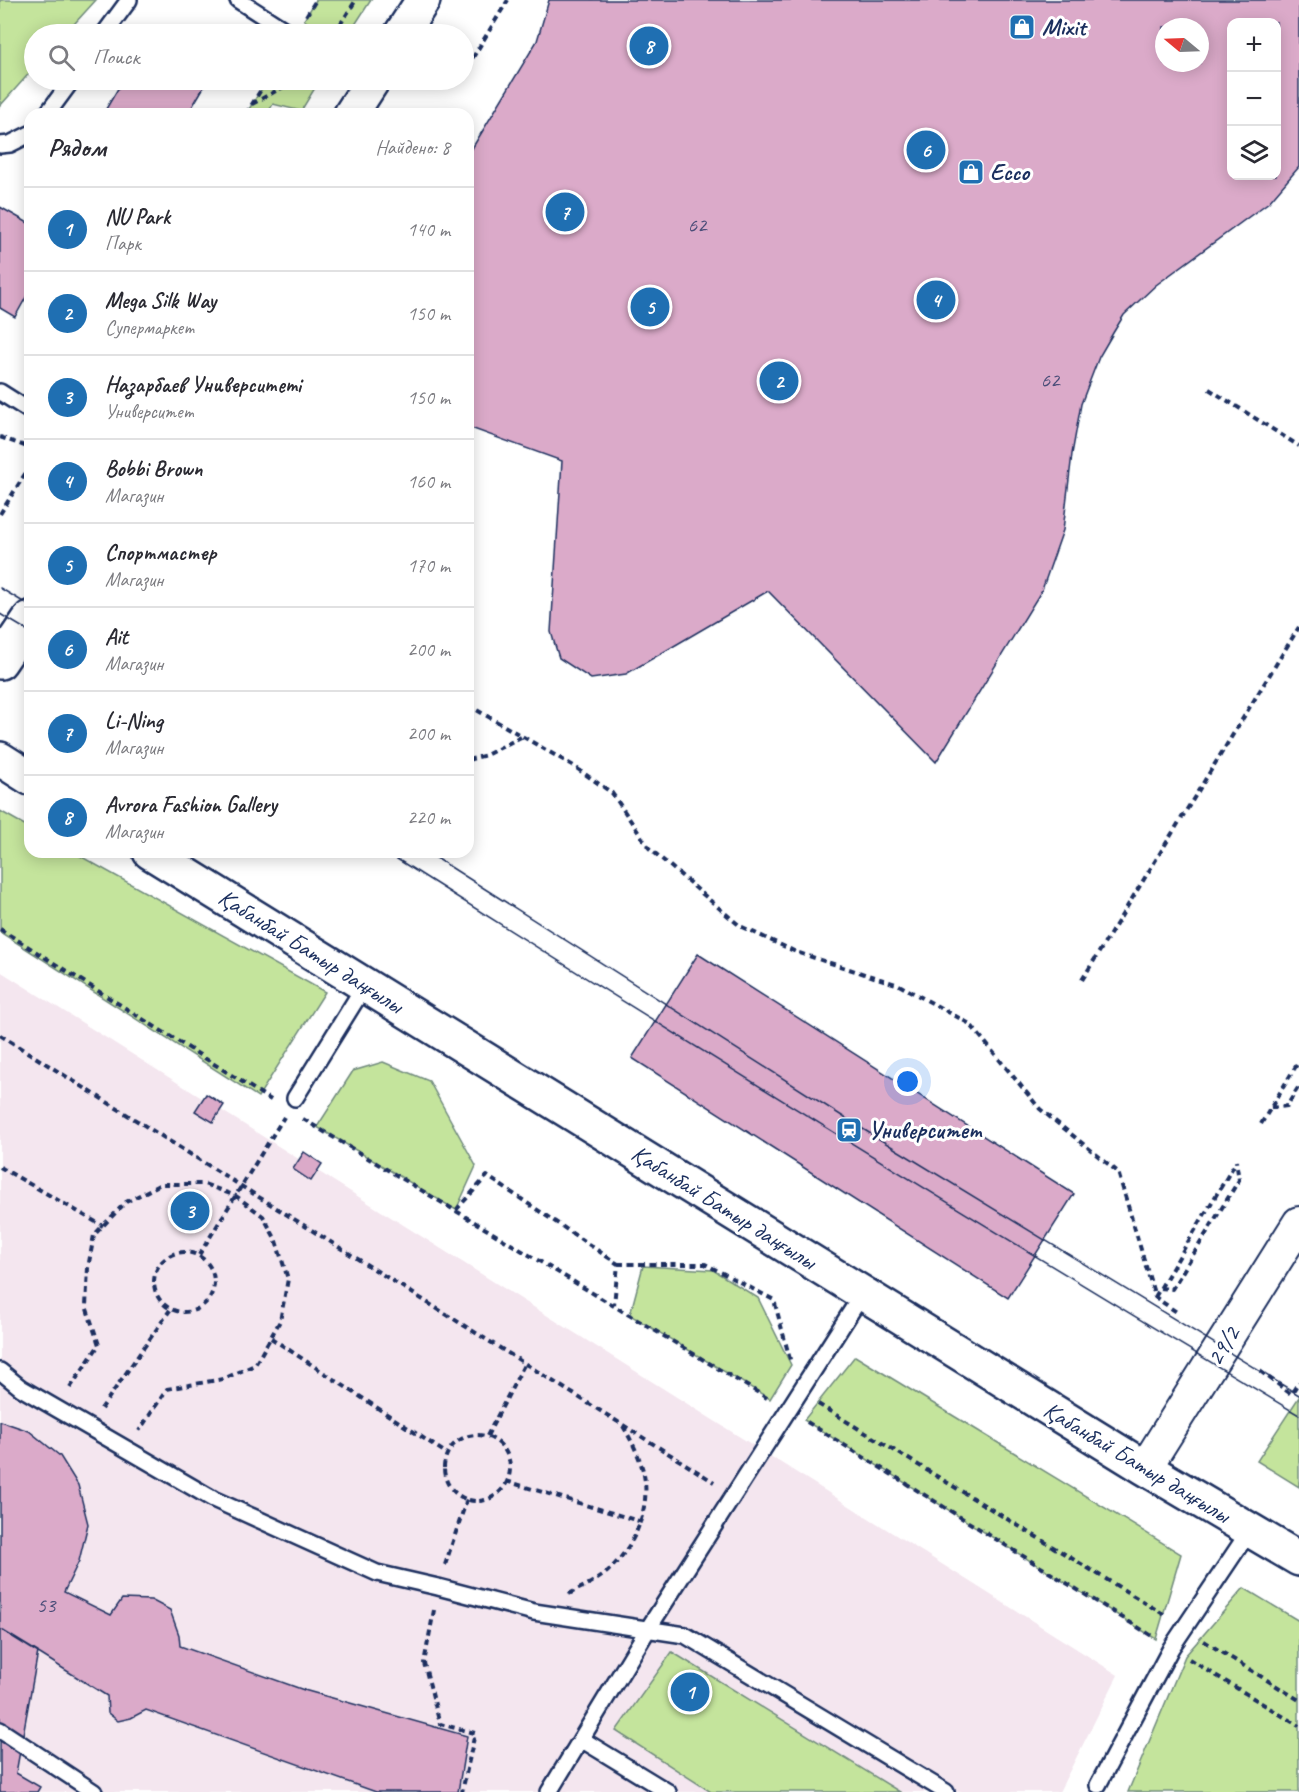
<!DOCTYPE html>
<html lang="ru">
<head>
<meta charset="utf-8">
<style>
  body { margin:0; font-family:Caveat,sans-serif; background:#f2f2f3; color:#2b2b33 }
  .controls { position:absolute; right:18px; top:18px; display:grid; overflow:hidden; border-radius:12px; box-shadow:0 3px 15px #0003 }
  .controls button { width:54px; height:54px; display:grid; place-items:center; padding:0; border:0; border-bottom:2px solid #e1e1e2; background:#fff; color:#2b2b33; font:30px sans-serif }
  .compass { position:absolute; left:1155px; top:18px; width:54px; height:54px; border-radius:50%; background:#fff; box-shadow:0 3px 15px #0003; rotate:289deg }
  .you { position:absolute; left:908px; top:1082px; width:21px; height:21px; margin:-15px; border:4px solid #fff; border-radius:50%; background:#1a73e8; box-shadow:0 0 0 9px #1a73e833 }
  .badge { display:grid; place-items:center; width:39px; height:39px; border-radius:50%; background:#1f6fb2; color:#fff; font-size:20px; font-weight:700 }
  .pin { position:absolute; translate:-50% -50%; border:3px solid #fff; box-shadow:0 2px 6px #0006 }
  .list { margin:0; padding:0; list-style:none }
  h2 { display:flex; justify-content:space-between; align-items:center; height:78px; margin:0; padding:0 24px; font-size:26px }
  h2 small { font-size:20px; font-weight:400; color:#7c7c81 }
  .list li { display:grid; grid-template-columns:39px 1fr auto; gap:18px; align-items:center; box-sizing:border-box; height:84px; padding:0 24px; border-top:2px solid #e1e1e2 }
  .list b { display:block; font-size:22px; white-space:nowrap }
  .list p { margin:0; font-size:20px; white-space:nowrap; color:#7c7c81 }
  .list em { font-size:20px; font-style:normal; color:#7c7c81 }
  .icon { flex:none; width:33px; height:33px; fill:none; stroke:currentColor; stroke-width:2; stroke-linecap:round; stroke-linejoin:round }
  .map { position:relative; flex:none; width:1299px; height:1792px; overflow:hidden }
  .search { position:absolute; background:#fff; box-shadow:0 3px 15px #0003; left:24px; top:24px; width:450px; height:66px; display:flex; align-items:center; gap:15px; box-sizing:border-box; padding:0 21px; border-radius:33px; color:#7c7c81; font-size:22px }
  .panel { position:absolute; background:#fff; box-shadow:0 3px 15px #0003; left:24px; top:108px; width:450px; height:750px; border-radius:18px }
  .map>svg:first-child { display:block }
  .built { fill:#f4e6ef }
  .green { fill:#c4e49c; stroke:#708a7d; stroke-width:1.5 }
  .building { fill:#dbaac9; stroke:#1b2f5e; stroke-width:1.5; fill-rule:evenodd }
  .lines { fill:none; stroke-linecap:round; stroke-linejoin:round }
  .lane-casing { stroke:#1b2f5e; stroke-width:20 }
  .street-casing { stroke:#1b2f5e; stroke-width:36 }
  .secondary-casing { stroke:#1b2f5e; stroke-width:38 }
  .path { stroke:#1b2f5e; stroke-width:4; stroke-dasharray:6 4.5; stroke-linecap:butt }
  .lane { stroke:#fff; stroke-width:15 }
  .street { stroke:#fff; stroke-width:32 }
  .secondary { stroke:#fff; stroke-width:33 }
  .tram { stroke:#1b2f5e; stroke-width:1.5 }
  .labels { text-anchor:middle; stroke-width:6; stroke-linejoin:round; paint-order:stroke }
  .number-label { font-size:21px; fill:#4b4e79 }
  .poi-label { font-size:24px; font-weight:bold; fill:#1b2f5e; stroke:#fff; text-anchor:start }
  .street-label { font-size:24px; fill:#1b2f5e; stroke:#fff }
</style>
</head>
<body>
<div class="map">
<svg width="1299" height="1792" viewBox="0 0 1299 1792">
  <rect width="100%" height="100%" fill="#fff"/>
  <filter id="ink" filterUnits="userSpaceOnUse"><feTurbulence type="fractalNoise" baseFrequency=".0167" numOctaves="2"/><feDisplacementMap in="SourceGraphic" scale="12" xChannelSelector="R" yChannelSelector="G"/><feConvolveMatrix kernelMatrix="1 2 1 2 8 2 1 2 1" color-interpolation-filters="sRGB"/></filter>
  <g filter="url(#ink)">
    <path class="built" d="M0,971L1118,1675L1059,1792H0Z"/>
    <path class="green" d="M0,0H96L65,34H34V68L0,106Z
      M316,0H371L349,34H325L304,20Z
      M267,80H316L318,83L301,111L273,104L267,114H246Z
      M0,811L30,828V852H73L325,992L258,1097L0,932Z
      M383,1062L429,1081L476,1166L456,1210L317,1127L353,1071Z
      M643,1266L713,1270L758,1298L791,1365L770,1399L630,1315Z
      M855,1356L1181,1554L1156,1639L804,1420Z
      M1299,1397V1487L1257,1461Z
      M1244,1588L1299,1621V1792H1128L1185,1656Z
      M672,1652L900,1792H711L616,1731Z"/>
    <path class="building" d="M549,0H1299V167L1269,202L1156,285L1124,315L1113,333L1099,357L1081,404L1072,454L1063,530L1042,590L936,762L768,591L626,674L591,679L559,658L551,632L562,461L468,427V155L537,41ZM1232,22H1276V176H1232ZM1164,27H1200V63H1164Z
      M123,80H208L188,114H103Z
      M0,207L30,224V290L15,317L0,308Z
      M698,954L1074,1194L1008,1298L632,1058Z
      M206,1094L224,1105L213,1122L195,1111Z
      M304,1152L322,1164L311,1181L293,1169Z
      M0,1421L29,1431L60,1456L78,1485L88,1524L79,1561L64,1592L111,1615L122,1599L151,1600L170,1610L179,1635L180,1646L304,1690L467,1736L458,1792H376L146,1710L131,1718L118,1721L108,1713L107,1696L0,1629Z
      M0,1629L38,1652L16,1773L40,1787L37,1792H0Z"/>
    <g class="lines">
      <g class="lane-casing">
        <path id="lane" d="M238,0L291,34
          M104,34L129,0
          M47,114L72,80
          M0,145L10,144L30,134
          M0,392L30,411
          M295,1098L365,985
          M0,1371L21,1388L213,1499L377,1573L438,1587L534,1612L685,1635L946,1792
          M0,1730L94,1792
          M581,1739L668,1792
          M1098,1785L1171,1648L1250,1530
          M549,1792L648,1629L863,1293"/>
      </g>
      <g class="street-casing">
        <path id="street" d="M1145,1468L1299,1223"/>
      </g>
      <g class="secondary-casing">
        <path id="secondary" d="M401,34L423,0
          M351,114L373,80
          M0,662L30,618
          M0,759L30,778
          M150,852L1145,1468L1299,1559"/>
      </g>
      <path class="path" d="M306,16L316,0
        M334,34L356,0
        M467,67L508,0
        M252,104L296,80
        M246,114L267,80
        M439,114L442,110
        M1209,389L1299,446
        M0,437L30,448
        M0,514L30,466
        M468,705L572,765L612,793L649,848L740,926L796,952L899,985L970,1024L1040,1109L1118,1172L1155,1297L1178,1313
        M468,760L486,755L521,737
        M0,929L271,1100
        M1082,980L1299,627
        M0,1035L714,1482
        M1271,1108L1287,1106L1299,1086
        M303,1119L767,1398
        M1261,1124L1299,1061
        M0,1167L103,1226
        M456,1210L487,1176L618,1264L614,1305
        M154 1282a30 30 0 1 1 60 0a30 30 0 1 1-60 0Z
        M199,1255L284,1117
        M618,1264H705L774,1300L791,1363
        M1160,1288L1172,1289L1239,1180L1236,1161
        M1155,1297L1236,1162
        M271,1338L446,1453
        M1260,1371L1291,1394L1299,1382
        M70,1388L99,1345L86,1306L88,1268L94,1235L126,1202L161,1184H204L236,1196L263,1216L275,1238L288,1279L280,1321L255,1365L223,1379L167,1389L139,1431
        M818,1404L1165,1615
        M101,1409L170,1310
        M807,1422L1152,1636
        M444 1468a33 33 0 1 1 66 0a33 33 0 1 1-66 0Z
        M487,1436L525,1363
        M506,1481L642,1522
        M445,1565L467,1499
        M569,1594C582,1587 599,1580 609,1570C637,1544 654,1501 641,1464C637,1451 630,1438 623,1426
        M434,1610L424,1663L440,1724L475,1733L462,1792
        M1204,1641L1299,1700
        M1189,1659L1299,1726"/>
      <use href="#lane" class="lane"/>
      <use href="#street" class="street"/>
      <use href="#secondary" class="secondary"/>
      <path class="tram" d="M0,588L30,606
        M0,614L30,632
        M386,852C688,1043 992,1232 1299,1415
        M427,852L853,1123L1299,1395"/>
    </g>
  </g>
  <defs>
    <g id="shop-square" transform="scale(1.35)"><rect x="-9" y="-9" width="18" height="18" rx="4" fill="#1f6fb2" stroke="#fff"/><path d="M-5-2.5h2.3a2.7 3.5 0 0 1 5.4 0H5L5.5 6h-11ZM-1.5-2.5h3a1.5 2.3 0 0 0-3 0Z" fill="#fff"/></g>
    <g id="station-square" transform="scale(1.35)"><rect x="-9" y="-9" width="18" height="18" rx="4" fill="#1f6fb2" stroke="#fff"/><path d="M-3-6H3Q5-6 5-4V2Q5 4 3 4L4.5 6H3L1.5 4h-3L-3 6H-4.5L-3 4Q-5 4-5 2V-4Q-5-6-3-6ZM-3.5-4v3h7v-3ZM-3.5 1v1.5H-2V1ZM2 1v1.5H3.5V1Z" fill="#fff"/></g>
  </defs>
  <g fill-rule="evenodd">
    <use href="#shop-square" x="1022" y="27"/>
    <use href="#shop-square" x="971" y="172"/>
    <use href="#station-square" x="849" y="1130"/>
  </g>
  <g class="labels">
    <g class="number-label">
      <text x="697" y="232">62</text>
      <text x="1050" y="387">62</text>
      <text x="46" y="1612">53</text>
    </g>
    <g class="poi-label">
      <text x="1042" y="35">Mixit</text>
      <text x="990" y="180">Ecco</text>
      <text x="868" y="1138">Университет</text>
    </g>
    <g class="street-label">
      <text transform="translate(311 951) rotate(32)" y="8">Қабанбай Батыр даңғылы</text>
      <text transform="translate(724 1207) rotate(32)" y="8">Қабанбай Батыр даңғылы</text>
      <text transform="translate(1223 1346) rotate(-58)" y="8">29/2</text>
      <text transform="translate(1137 1462) rotate(31)" y="8">Қабанбай Батыр даңғылы</text>
    </g>
  </g>
</svg>
<div class="controls">
<button>+</button>
<button>−</button>
<button><svg class="icon" aria-label="layers" viewBox="0 0 24 24"><path d="M12 4l9 5-9 5-9-5zM3 14l9 5 9-5"/></svg></button>
</div>
<svg class="compass" viewBox="-18 -18 36 36"><path d="M0-13l5 13h-10z" fill="#e53935"/><path d="M0 13l5-13h-10z" fill="#7c7c81"/></svg>
<div class="you"></div>
<div class="pin badge" style="left:690px;top:1692px">1</div>
<div class="pin badge" style="left:779px;top:381px">2</div>
<div class="pin badge" style="left:190px;top:1211px">3</div>
<div class="pin badge" style="left:936px;top:300px">4</div>
<div class="pin badge" style="left:650px;top:307px">5</div>
<div class="pin badge" style="left:926px;top:150px">6</div>
<div class="pin badge" style="left:565px;top:212px">7</div>
<div class="pin badge" style="left:649px;top:46px">8</div>
<div class="search"><svg class="icon" aria-label="search" viewBox="0 0 24 24"><circle cx="10" cy="10" r="6"/><path d="M15 15l6 6"/></svg>Поиск</div>
<section class="panel">
<h2>Рядом<small>Найдено: 8</small></h2>
<ul class="list">
<li><span class="badge">1</span><div><b>NU Park</b><p>Парк</p></div><em>140 m</em></li>
<li><span class="badge">2</span><div><b>Mega Silk Way</b><p>Супермаркет</p></div><em>150 m</em></li>
<li><span class="badge">3</span><div><b>Назарбаев Университеті</b><p>Университет</p></div><em>150 m</em></li>
<li><span class="badge">4</span><div><b>Bobbi Brown</b><p>Магазин</p></div><em>160 m</em></li>
<li><span class="badge">5</span><div><b>Спортмастер</b><p>Магазин</p></div><em>170 m</em></li>
<li><span class="badge">6</span><div><b>Ait</b><p>Магазин</p></div><em>200 m</em></li>
<li><span class="badge">7</span><div><b>Li-Ning</b><p>Магазин</p></div><em>200 m</em></li>
<li><span class="badge">8</span><div><b>Avrora Fashion Gallery</b><p>Магазин</p></div><em>220 m</em></li>
</ul>
</section>
</div>
</body>
</html>
